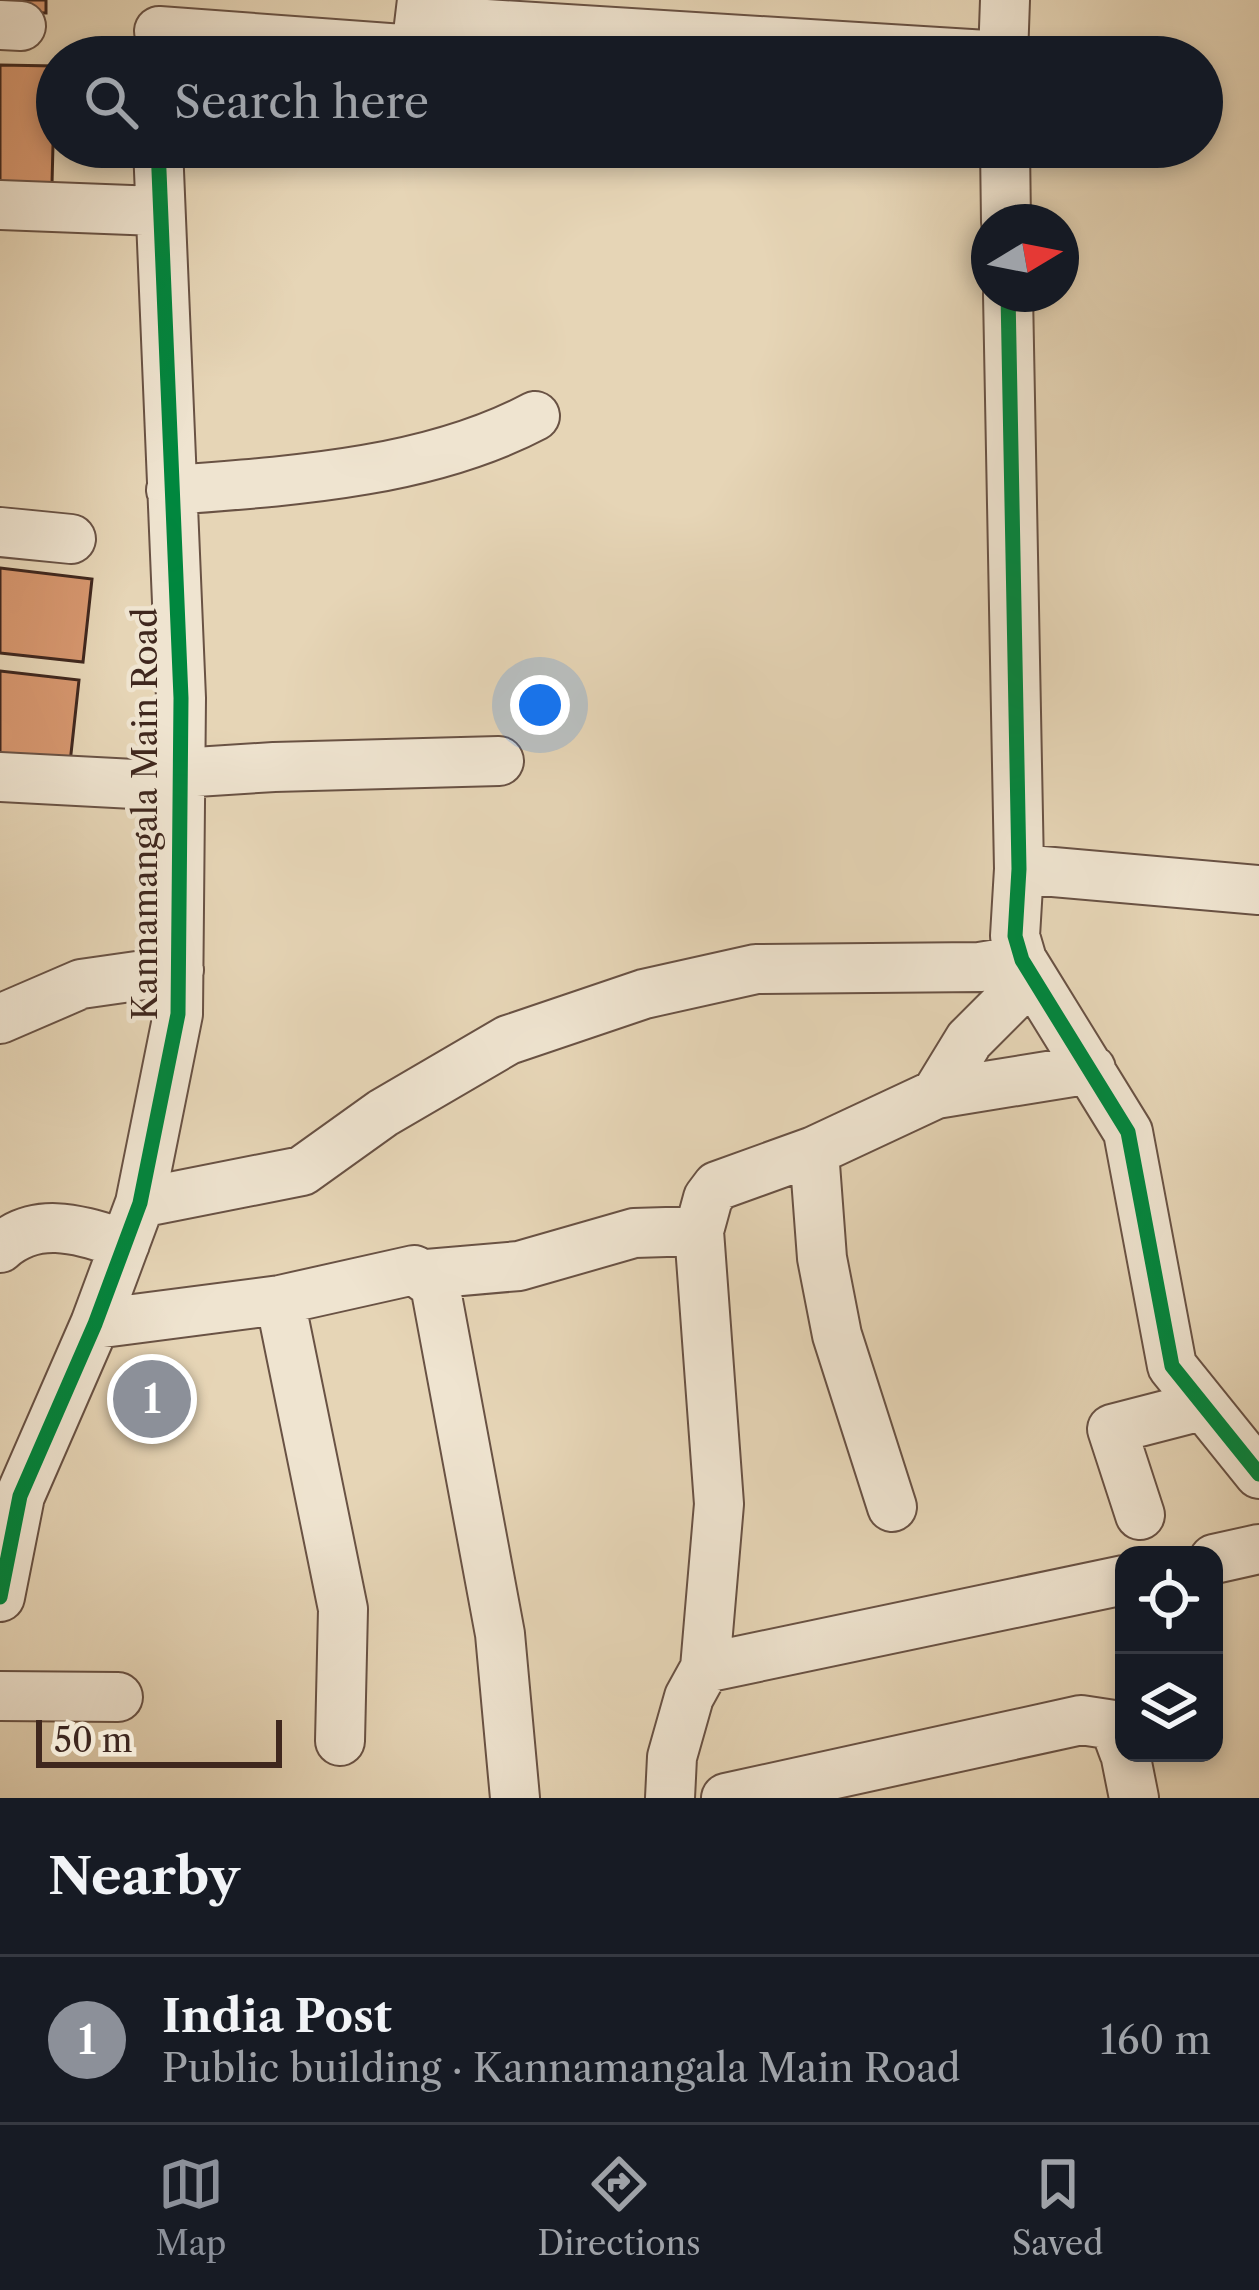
<!DOCTYPE html>
<html lang="en">
<head>
<meta charset="utf-8">
<style>
  body { margin:0; font-family:"Libre Caslon Text",serif; background:#242831; color:#f1f3f6 }
  .controls { position:absolute; right:36px; bottom:36px; display:grid; overflow:hidden; border-radius:24px; box-shadow:0 6px 18px #0003 }
  .controls button { width:108px; height:108px; display:grid; place-items:center; padding:0; border:0; border-bottom:3px solid #363941; background:#171b24; color:#f1f3f6; font:60px sans-serif }
  .compass { position:absolute; left:971px; top:204px; width:108px; height:108px; border-radius:50%; background:#171b24; box-shadow:0 6px 18px #0003; rotate:80deg }
  .scale { position:absolute; left:36px; bottom:30px; width:246px; box-sizing:border-box; padding-left:12px; border:6px solid #3f271e; border-top:0; font-size:33px; line-height:42px; white-space:nowrap; color:#3f271e; -webkit-text-stroke:9px #efe4d0; paint-order:stroke }
  .you { position:absolute; left:540px; top:705px; width:42px; height:42px; margin:-30px; border:9px solid #fff; border-radius:50%; background:#1a73e8; box-shadow:0 0 0 18px #1a73e833 }
  .badge { display:grid; place-items:center; width:78px; height:78px; border-radius:50%; background:#8c9099; color:#fff; font-size:39px; font-weight:700 }
  .pin { position:absolute; translate:-50% -50%; border:6px solid #fff; box-shadow:0 3px 12px #0006 }
  .list { margin:0; padding:0; list-style:none }
  h2 { display:flex; justify-content:space-between; align-items:center; height:156px; margin:0; padding:0 48px; font-size:51px }
  h2 small { font-size:39px; font-weight:400; color:#9ea1a6 }
  .list li { display:grid; grid-template-columns:78px 1fr auto; gap:36px; align-items:center; box-sizing:border-box; height:168px; padding:0 48px; border-top:3px solid #363941 }
  .list b { display:block; font-size:45px; white-space:nowrap }
  .list p { margin:0; font-size:39px; white-space:nowrap; color:#9ea1a6 }
  .list em { font-size:39px; font-style:normal; color:#9ea1a6 }
  .icon { flex:none; width:66px; height:66px; fill:none; stroke:currentColor; stroke-width:2; stroke-linecap:round; stroke-linejoin:round }
  .map { position:relative; flex:none; width:1259px; height:1798px; overflow:hidden }
  .search { position:absolute; background:#171b24; box-shadow:0 6px 18px #0003; left:36px; right:36px; top:36px; height:132px; display:flex; align-items:center; gap:30px; box-sizing:border-box; padding:0 42px; border-radius:66px; color:#9ea1a6; font-size:45px }
  .sheet { height:324px; background:#171b24 }
  nav { display:flex; justify-content:space-around; align-items:center; box-sizing:border-box; height:168px; border-top:3px solid #363941; background:#171b24; font-size:33px; color:#9ea1a6 }
  nav a { display:grid; justify-items:center; gap:6px }
  nav .on { color:#8c9099 }
  .map>svg:first-child { display:block }
  .building { fill:#d7976f; stroke:#3f271e; stroke-width:3 }
  .lines { fill:none; stroke-linecap:round; stroke-linejoin:round }
  .minor-casing { stroke:#695244; stroke-width:52 }
  .minor { stroke:#efe4d0; stroke-width:48 }
  .cycleway-casing { stroke:#efe4d0; stroke-width:22 }
  .cycleway { stroke:#00873e; stroke-width:15 }
  .labels { text-anchor:middle; stroke-width:9; stroke-linejoin:round; paint-order:stroke }
  .street-label { font-size:33px; fill:#3f271e; stroke:#efe4d0 }
</style>
</head>
<body>
<div class="map">
<svg width="1259" height="1798" viewBox="0 0 1259 1798">
  <rect width="100%" height="100%" fill="#e6d5b6"/>
  <filter id="stains"><feTurbulence type="fractalNoise" baseFrequency=".00167" numOctaves="4"/><feColorMatrix values="0 0 0 0 .2 0 0 0 0 .09 0 0 0 0 .02 0 0 0 .5 -.17"/></filter>
  <radialGradient id="worn" r=".72"><stop offset=".6" stop-color="#630" stop-opacity="0"/><stop offset="1" stop-color="#630" stop-opacity=".3"/></radialGradient>
  <path class="building" d="M0,0H46V13L0,12Z
    M0,65L55,66L52,184L0,183Z
    M0,568L92,579L83,662L0,653Z
    M0,671L79,680L70,763L0,755Z"/>
  <g class="lines">
    <g class="minor-casing">
      <path id="minor" d="M422,20L1003,56
        M0,25L21,26
        M159,31L416,50L422,0
        M1003,57L1005,0
        M1005,147L1006,222
        M0,205L157,211
        M1008,294L1019,869L1015,936L1022,960L1128,1132L1172,1366L1259,1474
        M171,490C291,481 427,473 535,416
        M0,532L71,539
        M0,777L134,784L180,773L274,767L499,761
        M1019,869L1259,890
        M0,1019L81,984L179,970
        M936,1094L969,1040L1032,977
        M814,1151L822,1258L837,1335L892,1507
        M140,1203L302,1171L383,1113L508,1040L644,994L756,969L980,967L1022,960
        M0,1248C38,1214 82,1231 125,1244
        M427,1274L519,1266L634,1233L699,1231
        M280,1300L343,1609L340,1741
        M95,1324L280,1300L414,1270L435,1285L500,1634L515,1798
        M1140,1515L1112,1429L1201,1406
        M1214,1559L1259,1549
        M0,1597L20,1496L95,1324L140,1203L178,1014L181,698L158,147
        M705,1668L1124,1580
        M0,1696L118,1697
        M1125,1753L1134,1798
        M670,1798L672,1757L689,1697L705,1668L719,1504L699,1231L708,1198L717,1186L814,1151L936,1094L1091,1069
        M726,1798L1081,1720L1114,1725L1124,1752"/>
    </g>
    <use href="#minor" class="minor"/>
    <g class="cycleway-casing">
      <path id="cycleway" d="M1008,294L1019,869L1015,936L1022,960L1128,1132L1172,1366L1259,1474
        M0,1597L20,1496L95,1324L140,1203L178,1014L181,698L158,147"/>
    </g>
    <use href="#cycleway" class="cycleway"/>
  </g>
  <g class="labels">
    <g class="street-label">
      <text transform="translate(145 814) rotate(-90)" y="12">Kannamangala Main Road</text>
    </g>
  </g>
  <rect width="100%" height="100%" filter="url(#stains)"/>
  <rect width="100%" height="100%" fill="url(#worn)"/>
</svg>
<div class="controls">
<button><svg class="icon" aria-label="locate" viewBox="0 0 24 24"><circle cx="12" cy="12" r="6"/><path d="M12 2v4M12 18v4M2 12h4M18 12h4"/></svg></button>
<button><svg class="icon" aria-label="layers" viewBox="0 0 24 24"><path d="M12 4l9 5-9 5-9-5zM3 14l9 5 9-5"/></svg></button>
</div>
<svg class="compass" viewBox="-18 -18 36 36"><path d="M0-13l5 13h-10z" fill="#e53935"/><path d="M0 13l5-13h-10z" fill="#9ea1a6"/></svg>
<div class="scale">50 m</div>
<div class="you"></div>
<div class="pin badge" style="left:152px;top:1399px">1</div>
<div class="search"><svg class="icon" aria-label="search" viewBox="0 0 24 24"><circle cx="10" cy="10" r="6"/><path d="M15 15l6 6"/></svg>Search here</div>
</div>
<section class="sheet">
<h2>Nearby<small></small></h2>
<ul class="list">
<li><span class="badge">1</span><div><b>India Post</b><p>Public building · Kannamangala Main Road</p></div><em>160 m</em></li>
</ul>
</section>
<nav>
<a class="on"><svg class="icon" aria-label="map" viewBox="0 0 24 24"><path d="M3 6l6-2 6 2 6-2v14l-6 2-6-2-6 2zM9 4v14M15 6v14"/></svg>Map</a>
<a><svg class="icon" aria-label="directions" viewBox="0 0 24 24"><path d="M12 3l9 9-9 9-9-9zM9 14v-3h6M13 9l2 2-2 2"/></svg>Directions</a>
<a><svg class="icon" aria-label="saved" viewBox="0 0 24 24"><path d="M7 4h10v16l-5-4-5 4z"/></svg>Saved</a>
</nav>
</body>
</html>
